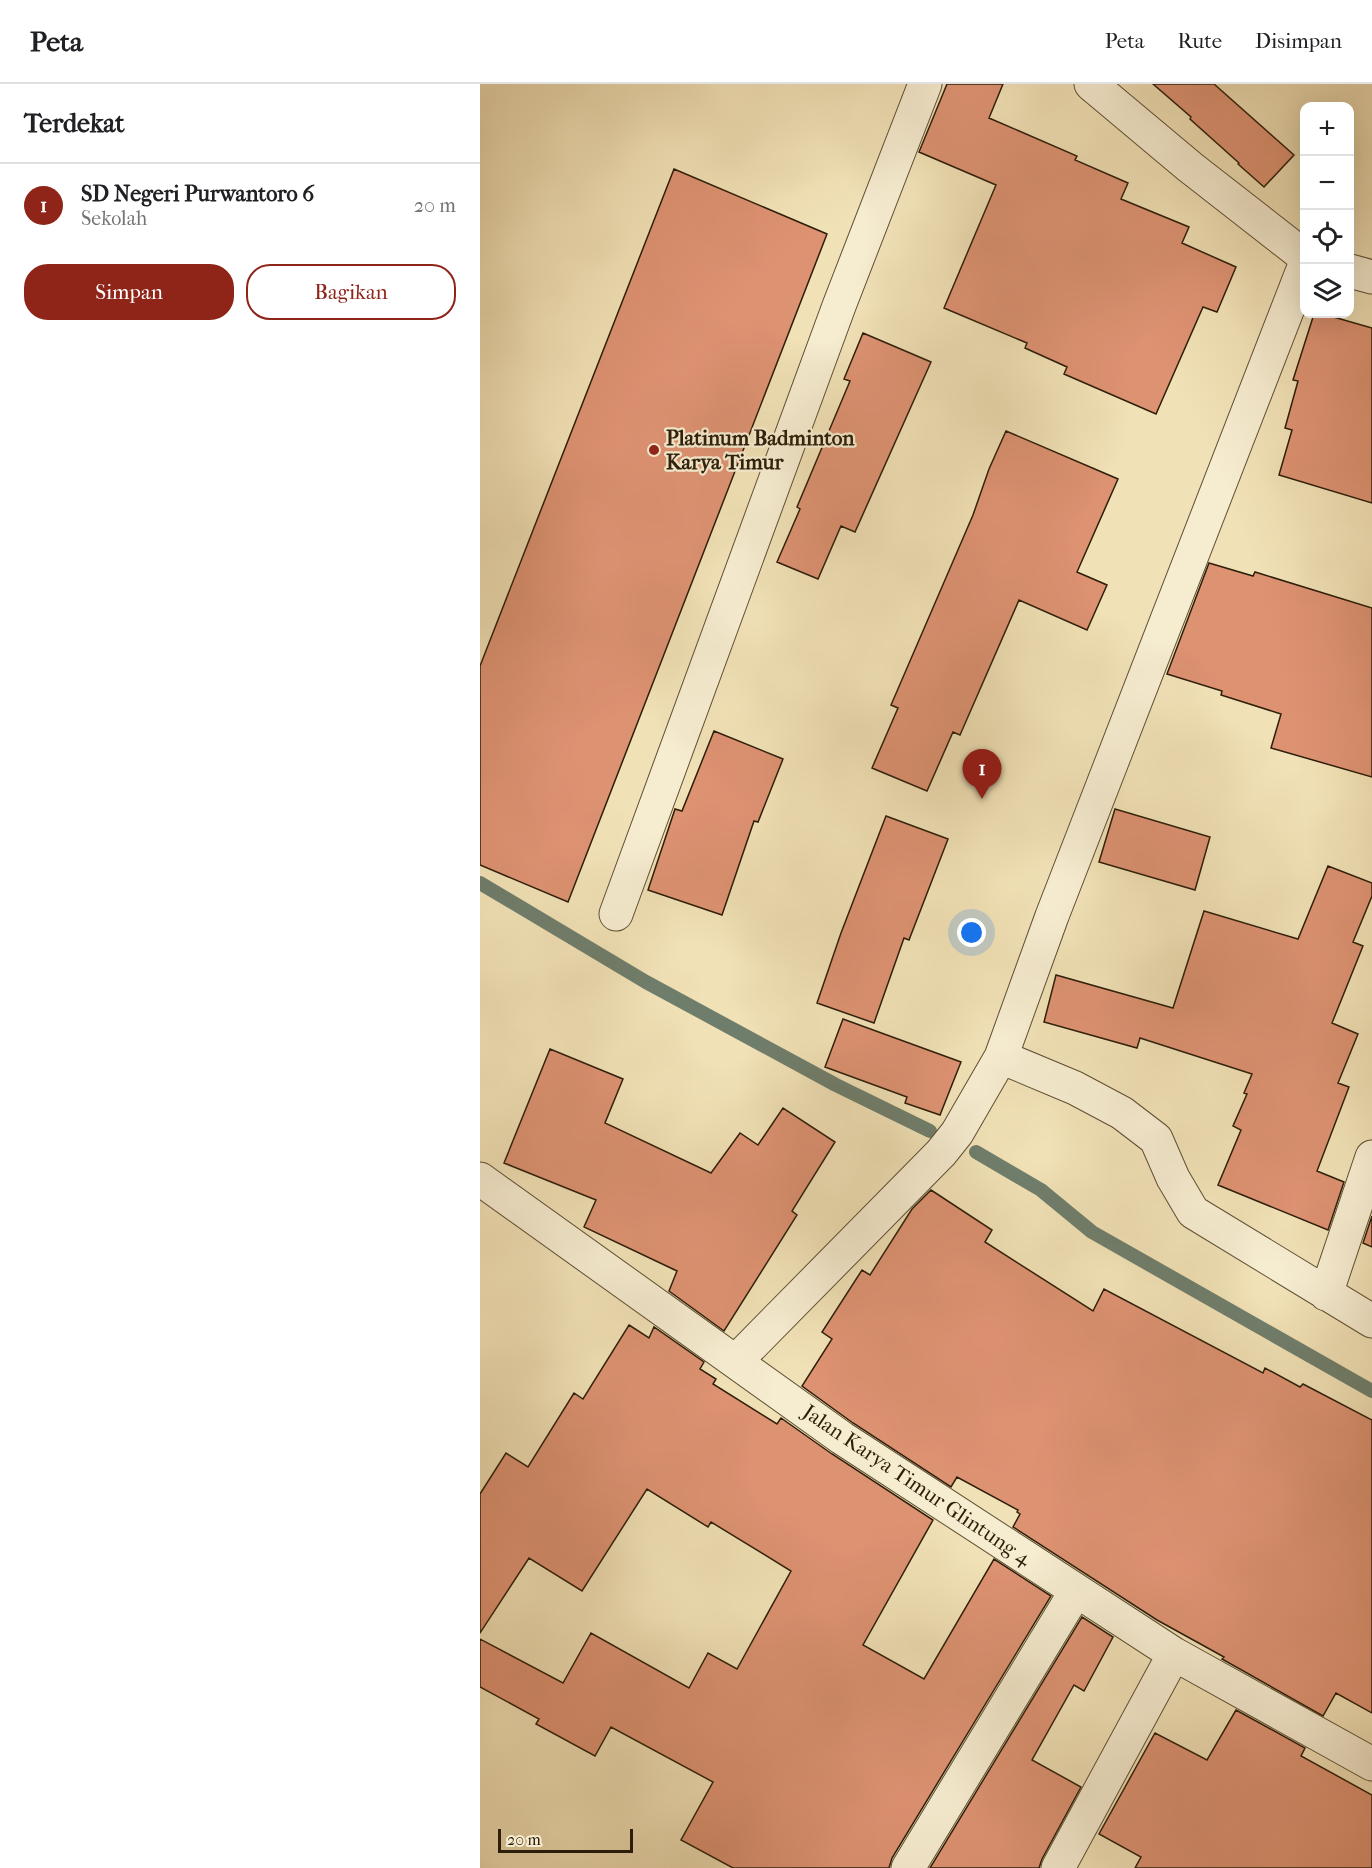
<!DOCTYPE html>
<html lang="id">
<head>
<meta charset="utf-8">
<style>
  body { margin:0; font-family:"IM FELL French Canon",serif; background:#f2f2f2; color:#202124 }
  .controls { position:absolute; right:18px; top:18px; display:grid; overflow:hidden; border-radius:12px; box-shadow:0 6px 24px #0002 }
  .controls button { width:54px; height:54px; display:grid; place-items:center; padding:0; border:0; border-bottom:2px solid #e0e0e0; background:#fff; color:#202124; font:30px sans-serif }
  .scale { position:absolute; left:18px; bottom:15px; width:135px; box-sizing:border-box; padding-left:6px; border:3px solid #2d1e09; border-top:0; font-size:16px; line-height:21px; white-space:nowrap; color:#2d1e09; -webkit-text-stroke:4px #f6ecd0; paint-order:stroke }
  .you { position:absolute; left:492px; top:849px; width:21px; height:21px; margin:-15px; border:4px solid #fff; border-radius:50%; background:#1a73e8; box-shadow:0 0 0 9px #1a73e833 }
  .badge { display:grid; place-items:center; width:39px; height:39px; border-radius:50%; background:#8f2418; color:#fff; font-size:20px; font-weight:700 }
  .pin { position:absolute; translate:-50% -50px; filter:drop-shadow(0 2px 3px #0008) }
  .pin::after { content:''; position:absolute; top:32px; width:21px; height:18px; background:inherit; clip-path:polygon(0 0,100% 0,50% 100%) }
  .list { margin:0; padding:0; list-style:none }
  h2 { display:flex; justify-content:space-between; align-items:center; height:78px; margin:0; padding:0 24px; font-size:26px }
  h2 small { font-size:20px; font-weight:400; color:#757577 }
  .list li { display:grid; grid-template-columns:39px 1fr auto; gap:18px; align-items:center; box-sizing:border-box; height:84px; padding:0 24px; border-top:2px solid #e0e0e0 }
  .list b { display:block; font-size:22px; white-space:nowrap }
  .list p { margin:0; font-size:20px; white-space:nowrap; color:#757577 }
  .list em { font-size:20px; font-style:normal; color:#757577 }
  .actions { display:flex; gap:12px; padding:18px 24px }
  .actions a { flex:1; padding:14px 0; border:2px solid #8f2418; border-radius:24px; text-align:center; font-size:21px; color:#8f2418 }
  .actions .main { background:#8f2418; color:#fff }
  .icon { flex:none; width:33px; height:33px; fill:none; stroke:currentColor; stroke-width:2; stroke-linecap:round; stroke-linejoin:round }
  .map { position:relative; flex:none; width:892px; height:1784px; overflow:hidden }
  header { display:flex; align-items:center; gap:36px; box-sizing:border-box; height:84px; padding:0 30px; background:#fff; border-bottom:2px solid #e0e0e0 }
  header strong { font-size:28px }
  nav { display:flex; gap:33px; margin-inline-start:auto; font-size:21px }
  main { display:flex }
  aside { flex:1; background:#fff }
  .map>svg:first-child { display:block }
  .lines { fill:none; stroke-linecap:round; stroke-linejoin:round }
  .stream { stroke:#6f7e6c; stroke-width:14 }
  .building { fill:#dd9272; stroke:#2d1e09; stroke-width:1.5 }
  .minor-casing { stroke:#5e4f34; stroke-width:35 }
  .minor { stroke:#f6ecd0; stroke-width:33 }
  .poi-dot { fill:#8f2418; stroke:#f6ecd0; stroke-width:2 }
  .labels { text-anchor:middle; stroke-width:4.5; stroke-linejoin:round; paint-order:stroke }
  .poi-label { font-size:21px; font-weight:bold; fill:#2d1e09; stroke:#f6ecd0; text-anchor:start }
  .street-label { font-size:21px; fill:#2d1e09; stroke:#f6ecd0 }
</style>
</head>
<body>
<header>
<strong>Peta</strong>
<nav><a>Peta</a><a>Rute</a><a>Disimpan</a></nav>
</header>
<main>
<aside>
<h2>Terdekat<small></small></h2>
<ul class="list">
<li><span class="badge">1</span><div><b>SD Negeri Purwantoro 6</b><p>Sekolah</p></div><em>20 m</em></li>
</ul>
<div class="actions"><a class="main">Simpan</a><a>Bagikan</a></div>
</aside>
<div class="map">
<svg width="892" height="1784" viewBox="0 0 892 1784">
  <rect width="100%" height="100%" fill="#f1e1b6"/>
  <filter id="stains"><feTurbulence type="fractalNoise" baseFrequency=".00333" numOctaves="4"/><feColorMatrix values="0 0 0 0 .2 0 0 0 0 .09 0 0 0 0 .02 0 0 0 .5 -.17"/></filter>
  <radialGradient id="worn" r=".72"><stop offset=".6" stop-color="#630" stop-opacity="0"/><stop offset="1" stop-color="#630" stop-opacity=".3"/></radialGradient>
  <g class="lines">
    <path class="stream" d="M0,799L166,898L356,1001L450,1047
      M496,1068L561,1106L612,1148L892,1307"/>
  </g>
  <path class="building" d="M467,0H523L509,34L597,72L595,76L648,99L641,115L709,143L702,159L756,183L737,228L723,223L676,330L584,290L587,283L545,264L547,259L464,224L516,101L439,68Z
    M673,0H734L814,71L784,103L758,80L759,79L710,35L711,33Z
    M194,85L347,150L88,818L0,781V582Z
    M834,230H843L892,244V419L799,391L812,346L805,344L818,297L813,296Z
    M383,249L451,278L375,448L361,442L338,495L297,478L320,425L317,423L370,297L364,295Z
    M526,347L638,395L597,488L627,501L607,546L539,516L480,651L473,648L447,707L392,684L418,624L411,621L493,431L509,385Z
    M729,479L773,492L775,488L892,524V693L791,664L801,630L741,611L742,607L687,590Z
    M234,647L303,675L278,738L274,737L242,831L168,806L195,725L202,727Z
    M635,725L730,753L715,806L619,778Z
    M406,732L468,755L429,856L424,854L394,939L337,919L361,849Z
    M848,782L892,799V812L873,858L883,862L852,939L878,950L858,999L869,1003L837,1087L864,1098L848,1146L738,1101L761,1046L753,1042L767,1010L764,1009L772,990L660,954L657,964L564,938L576,891L693,924L724,827L818,855Z
    M363,935L481,978L460,1031L425,1019L427,1013L345,983Z
    M70,965L143,995L125,1039L231,1089L260,1049L278,1061L303,1024L355,1058L312,1127L317,1131L244,1247L189,1207L197,1187L104,1143L116,1116L24,1079Z
    M451,1106L512,1146L505,1158L613,1227L624,1205L783,1289L785,1284L820,1303L823,1300L892,1336V1629L856,1609L843,1632L742,1575L744,1573L677,1536L533,1443L540,1430L537,1428L538,1426L477,1393L471,1403L373,1339L322,1302L352,1255L342,1248L382,1186L390,1191L432,1125Z
    M892,1132V1163L883,1159Z
    M149,1241L169,1254L174,1243L224,1278L220,1285L236,1295L233,1300L297,1340L301,1334L352,1370L453,1436L383,1561L444,1595L514,1475L571,1512L412,1774L409,1784H253L201,1756L233,1698L131,1643L115,1672L56,1640L59,1635L0,1603V1555L83,1599L111,1549L209,1604L228,1569L257,1585L311,1487L231,1438L228,1443L167,1405L102,1507L49,1474L0,1549V1410L26,1369L48,1383L94,1309L103,1315Z
    M602,1533L633,1553L604,1607L594,1601L552,1676L601,1703L562,1775L559,1784H450Z
    M756,1626L825,1664L821,1672L892,1711V1784H655L661,1773L619,1750L675,1649L727,1676Z"/>
  <g class="lines">
    <g class="minor-casing">
      <path id="minor" d="M611,0L710,83L824,172
        M870,187L892,193
        M136,830L359,222L445,0
        M521,973L572,832L824,183
        M0,1095L362,1354L694,1570L892,1680
        M846,1210L892,1073
        M256,1277L461,1069L477,1049L521,973L595,1004L642,1029L676,1055L693,1094L713,1128L892,1237
        M428,1784L596,1507
        M578,1784L694,1570"/>
    </g>
    <use href="#minor" class="minor"/>
  </g>
  <circle class="poi-dot" cx="174" cy="366" r="6"/>
  <g class="labels">
    <g class="poi-label">
      <text x="186" y="361">Platinum Badminton<tspan x="186" dy="24">Karya Timur</tspan></text>
    </g>
    <g class="street-label">
      <text transform="translate(437 1401) rotate(34)" y="7">Jalan Karya Timur Glintung 4</text>
    </g>
  </g>
  <rect width="100%" height="100%" filter="url(#stains)"/>
  <rect width="100%" height="100%" fill="url(#worn)"/>
</svg>
<div class="controls">
<button>+</button>
<button>−</button>
<button><svg class="icon" aria-label="locate" viewBox="0 0 24 24"><circle cx="12" cy="12" r="6"/><path d="M12 2v4M12 18v4M2 12h4M18 12h4"/></svg></button>
<button><svg class="icon" aria-label="layers" viewBox="0 0 24 24"><path d="M12 4l9 5-9 5-9-5zM3 14l9 5 9-5"/></svg></button>
</div>
<div class="scale">20 m</div>
<div class="you"></div>
<div class="pin badge" style="left:502px;top:715px">1</div>
</div>
</main>
</body>
</html>
